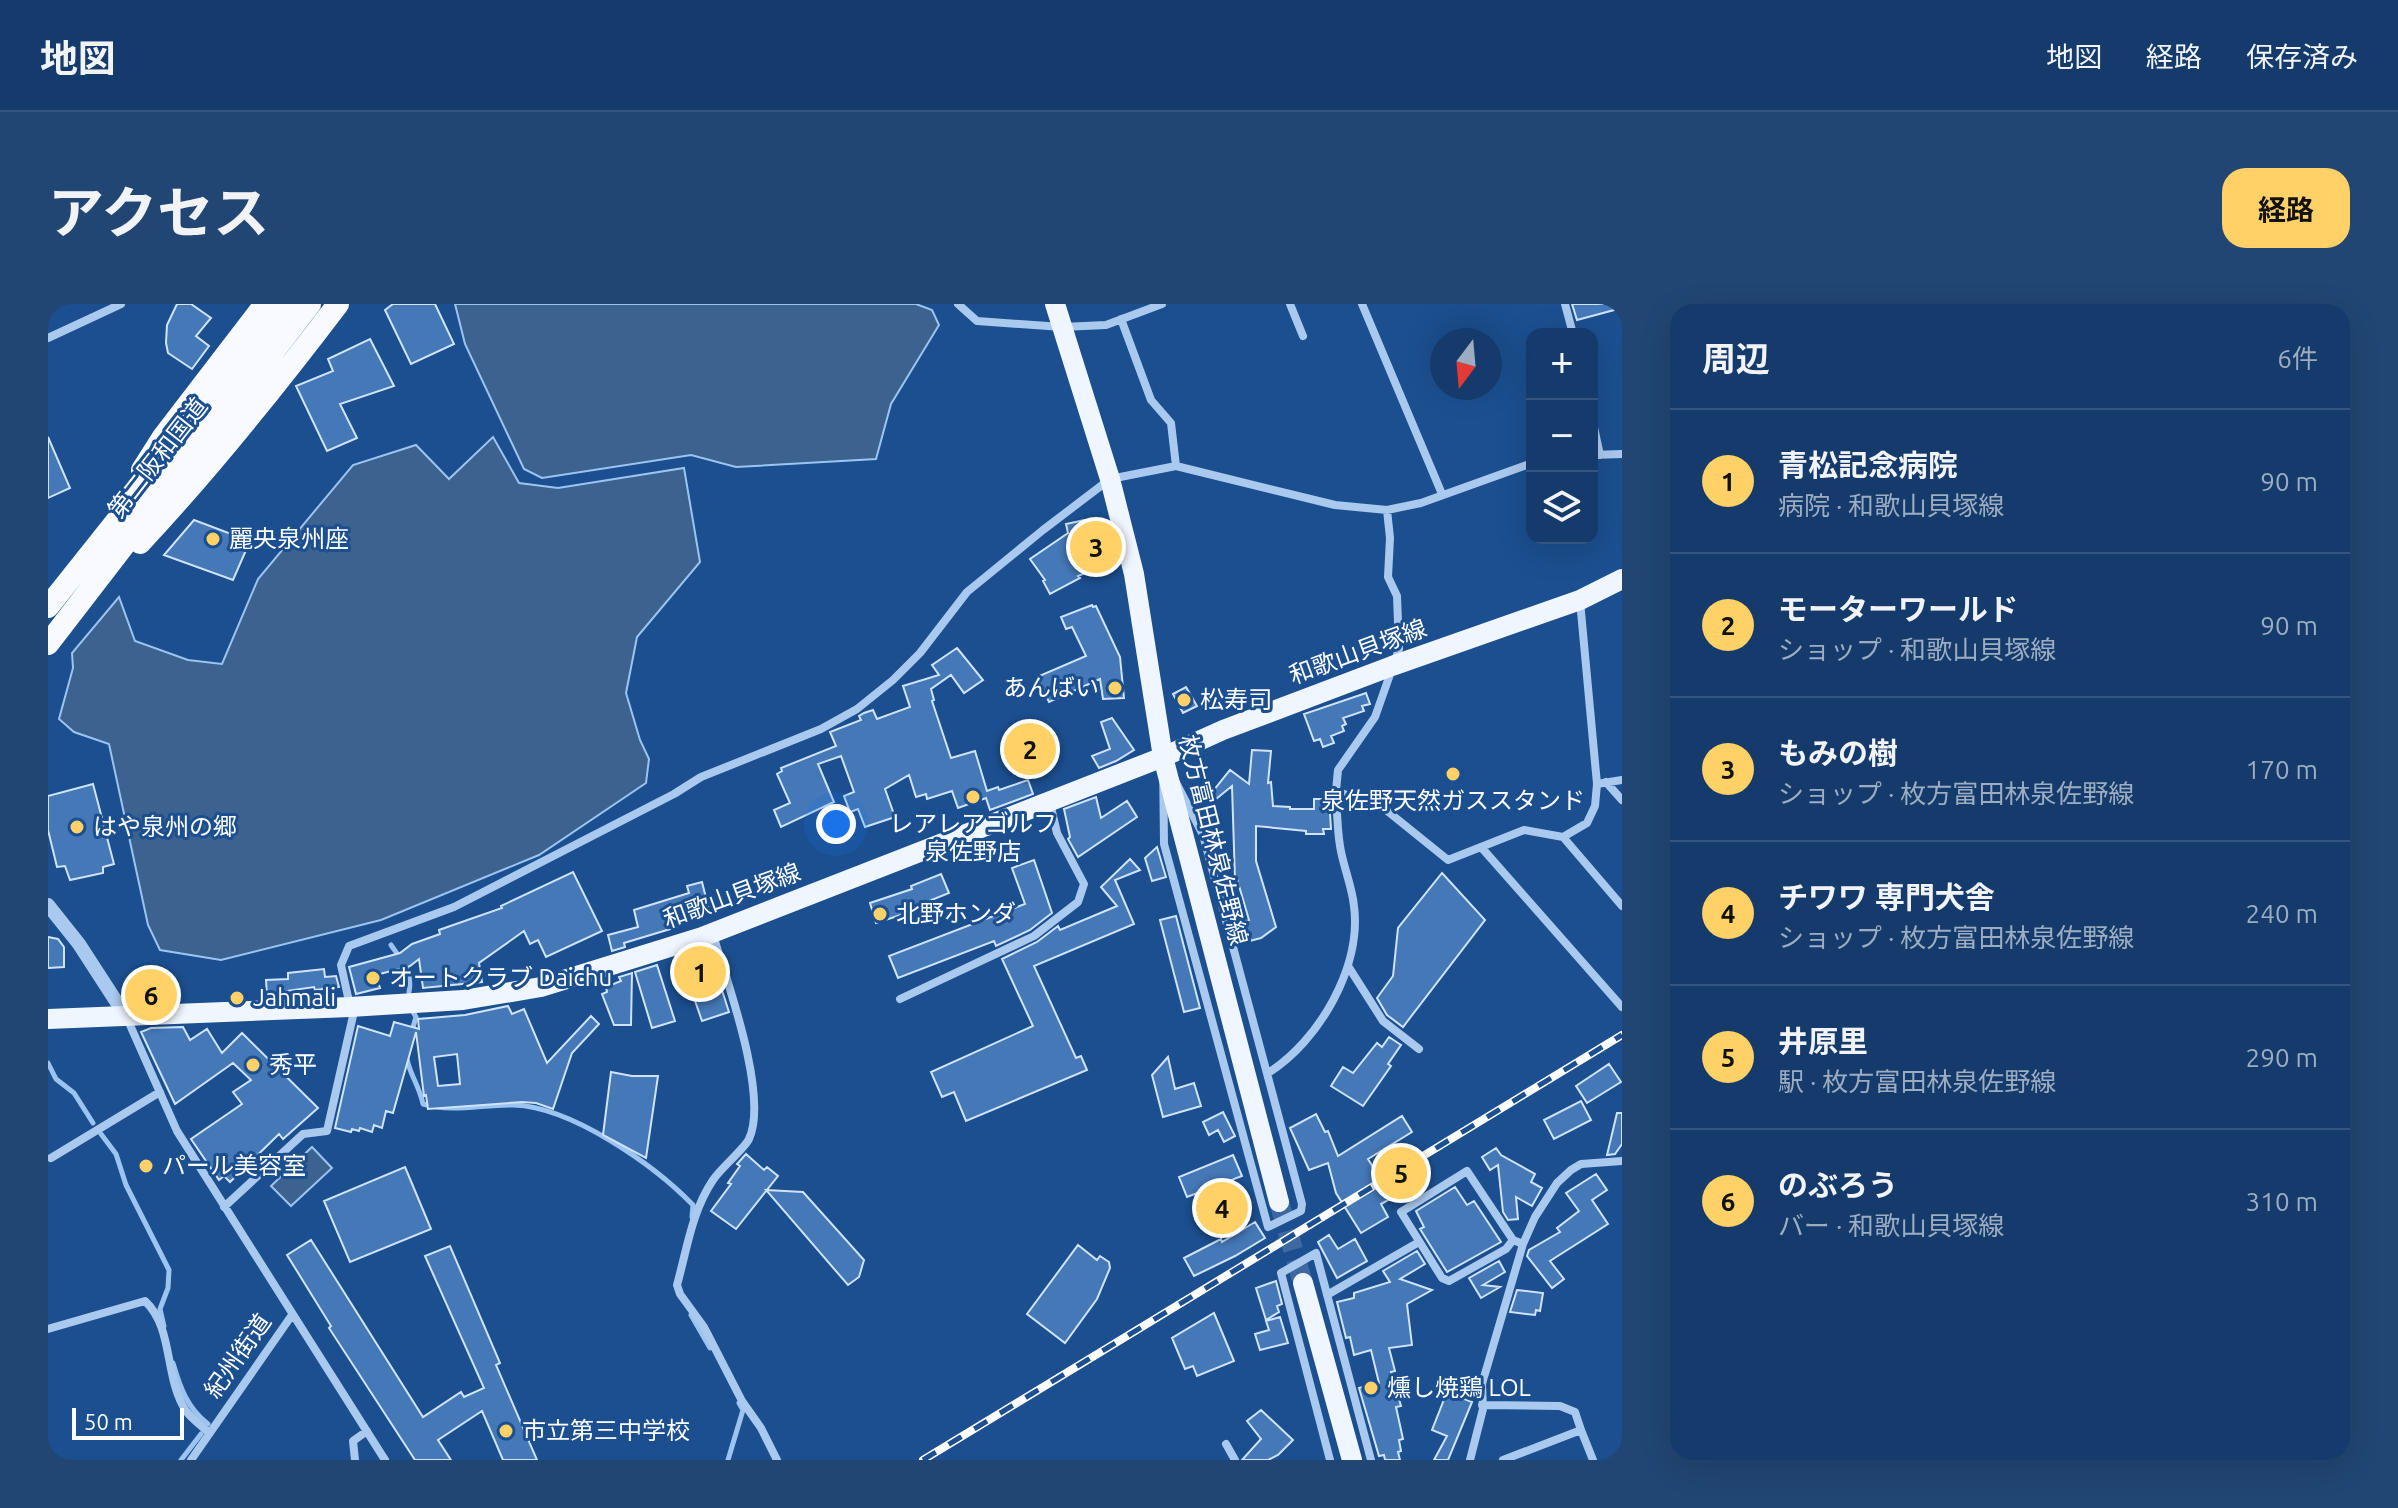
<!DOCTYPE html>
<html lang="ja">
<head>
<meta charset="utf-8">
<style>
  body { margin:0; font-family:Ubuntu,"Noto Sans JP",sans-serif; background:#214673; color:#f1f3f6 }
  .controls { position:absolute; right:24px; top:24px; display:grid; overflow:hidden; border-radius:16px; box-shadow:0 8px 32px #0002 }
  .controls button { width:72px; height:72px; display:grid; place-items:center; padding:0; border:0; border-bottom:2px solid #33557e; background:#143b6b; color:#f1f3f6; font:40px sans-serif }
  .compass { position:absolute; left:1382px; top:24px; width:72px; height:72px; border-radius:50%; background:#143b6b; box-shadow:0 8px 32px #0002; rotate:196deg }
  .scale { position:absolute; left:24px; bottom:20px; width:112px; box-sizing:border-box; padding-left:8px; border:4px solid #fff; border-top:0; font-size:22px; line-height:28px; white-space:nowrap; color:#fff; -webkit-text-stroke:6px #1b4f8f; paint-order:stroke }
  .you { position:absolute; left:788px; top:520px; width:28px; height:28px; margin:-20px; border:6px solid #fff; border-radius:50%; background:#1a73e8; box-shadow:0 0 0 12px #1a73e833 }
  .badge { display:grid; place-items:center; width:52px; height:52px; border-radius:50%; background:#ffd166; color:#111; font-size:26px; font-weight:700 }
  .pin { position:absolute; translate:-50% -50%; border:4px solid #fff; box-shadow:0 2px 8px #0006 }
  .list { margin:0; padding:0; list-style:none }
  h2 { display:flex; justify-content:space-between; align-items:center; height:104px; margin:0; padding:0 32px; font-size:34px }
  h2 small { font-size:26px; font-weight:400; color:#9dadc1 }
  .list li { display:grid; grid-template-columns:52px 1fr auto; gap:24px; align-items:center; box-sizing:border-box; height:144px; padding:0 32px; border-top:2px solid #33557e }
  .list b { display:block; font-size:30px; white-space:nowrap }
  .list p { margin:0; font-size:26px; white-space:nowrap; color:#9dadc1 }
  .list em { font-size:26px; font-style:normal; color:#9dadc1 }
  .icon { flex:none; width:44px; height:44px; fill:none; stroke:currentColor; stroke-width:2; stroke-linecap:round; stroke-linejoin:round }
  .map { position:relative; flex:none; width:1574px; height:1156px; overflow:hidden; border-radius:24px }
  header { display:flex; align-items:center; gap:48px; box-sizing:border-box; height:112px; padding:0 40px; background:#143b6b; border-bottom:2px solid #33557e }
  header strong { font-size:38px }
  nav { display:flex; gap:44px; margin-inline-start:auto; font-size:28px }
  .intro { display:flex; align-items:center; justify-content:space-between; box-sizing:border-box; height:192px; padding:0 48px }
  h1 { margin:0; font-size:56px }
  .button { padding:20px 36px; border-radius:24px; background:#ffd166; color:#111; font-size:28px; font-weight:700 }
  main { display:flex; gap:48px; padding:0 48px }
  aside { flex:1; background:#143b6b; border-radius:24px; box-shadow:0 8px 32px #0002 }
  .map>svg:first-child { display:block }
  .water { fill:#3c6290; stroke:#9cc4f0; stroke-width:2 }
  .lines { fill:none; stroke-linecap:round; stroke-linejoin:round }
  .stream { stroke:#9cc4f0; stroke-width:5 }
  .building { fill:#4478b7; stroke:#cfe3fa; stroke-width:2; fill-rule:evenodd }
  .primary-tunnel { stroke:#3d69a0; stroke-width:20; stroke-dasharray:20 10; stroke-linecap:butt }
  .minor { stroke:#a9c9ee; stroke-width:8 }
  .tertiary { stroke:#a9c9ee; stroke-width:14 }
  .primary { stroke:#f0f6ff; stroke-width:20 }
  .trunk { stroke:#f8faff; stroke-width:22 }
  .rail-casing { stroke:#fff; stroke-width:8 }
  .rail { stroke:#1b4f8f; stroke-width:5; stroke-dasharray:15; stroke-linecap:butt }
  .poi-dot { fill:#ffd166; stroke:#1b4f8f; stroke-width:3 }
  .labels { text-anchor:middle; stroke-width:6; stroke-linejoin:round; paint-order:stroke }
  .street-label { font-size:24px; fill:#fff; stroke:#1b4f8f }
  .poi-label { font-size:24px; fill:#fff; stroke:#1b4f8f; text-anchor:start }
</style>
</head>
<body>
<header>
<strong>地図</strong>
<nav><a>地図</a><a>経路</a><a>保存済み</a></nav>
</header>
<div class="intro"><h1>アクセス</h1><a class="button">経路</a></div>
<main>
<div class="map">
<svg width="1574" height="1156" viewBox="0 0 1574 1156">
  <rect width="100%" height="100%" fill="#1b4f8f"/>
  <path class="water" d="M407,0H868L884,6L891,21L843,100L828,155L688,163L643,151L494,174L476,165L417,40Z
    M445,133L471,179L510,184L636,164L652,258L589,333L578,389L592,436L601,455L598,479L491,551L333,616L173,656L112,646L100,621L61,440L26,428L11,415L25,364L24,349L71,293L87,337L140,356L174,360L210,275L305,161L368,141L401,175Z
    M264,843L284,864L243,902L223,882Z"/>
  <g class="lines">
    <path class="stream" d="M343,641C354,657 365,668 361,688
      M363,730L368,713L365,708
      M359,755C362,771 371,781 375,800C407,809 434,800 466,801C524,803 606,861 645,901L644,913
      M0,759L8,775L26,789L45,819
      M53,830L68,850L78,881L121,966L120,984L112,1005L116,1022
      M643,1011L662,1044
      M125,1059C132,1083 139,1104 160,1120
      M133,1156L153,1130
      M680,1156L695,1106L691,1099"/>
  </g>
  <path class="building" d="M129,0H143L163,14L148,32L161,42L144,65L120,49L118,39L119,21Z
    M345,0H387L406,40L363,60L337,6Z
    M1524,0H1569L1570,5L1529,16Z
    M322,35L346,82L292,100L309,134L279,147L248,82L285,67L280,55Z
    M0,133L22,184L0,194Z
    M146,216L202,237L185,276L116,251Z
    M1037,216L1043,246L1051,263L1030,272L1032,274L1002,290L995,277L997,276L982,255L1020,229L1018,220Z
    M1044,301L1045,303L1048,302L1072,353L1076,394L1055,395L1052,375L1001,398L989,373L1038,352L1024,323L1018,325L1013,313Z
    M909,344L935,376L916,389L903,371L883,385L886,396L884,397L903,454L927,447L939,487L950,483L951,486L980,476L985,490L942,506L938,494L910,504L904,487L879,495L878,490L868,493L861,471L837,485L847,513L817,523L810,505L802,508L796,492L806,488L793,452L770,460L786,498L733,523L726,506L742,499L729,470L734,467L733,464L788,442L782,428L813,416L811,412L816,409L825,406L829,415L862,403L855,382L891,371L884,361Z
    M1138,383L1149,402L1135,409L1125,390Z
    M1318,389L1322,400L1314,402L1316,407L1295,414L1298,420L1294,422L1296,427L1283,432L1286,439L1275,443L1272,435L1266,437L1256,410Z
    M1064,414L1086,446L1068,457L1051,464L1044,452L1062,445L1053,418Z
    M1204,446L1223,447L1220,479L1223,478L1225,502L1242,503V505H1266V495H1281L1283,525H1275L1276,530H1258V527L1208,522V557L1228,623L1213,634L1194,639L1188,620L1201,616L1189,575L1187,576L1184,482L1162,500L1158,496L1182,466L1201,480Z
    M45,480L66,560L55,563V569L22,576L17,562L9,563L0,526V492Z
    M1048,493L1053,514L1079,497L1089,513L1030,553L1020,535L1022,533L1016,505Z
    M1109,543L1118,573L1104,577L1097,554Z
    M1082,555L1092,566L1067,576L1086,620L986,662L1028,754L1033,752L1039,766L918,817L906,788L894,793L883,768L985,722L954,655L989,638L1010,622L1012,626L1069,602L1053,583Z
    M986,556L1004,609L982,626L948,642L946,637L850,674L841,652L977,600L964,564Z
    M525,568L554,627L498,653L490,636L482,640L476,627L431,659L434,678L375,684L371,655L362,662L328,671L332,684L308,690L301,663L352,649L364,640L392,630L391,626L454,604L453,602Z
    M1394,569L1437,616L1355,723L1339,711L1329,694L1345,672L1350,624Z
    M893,570L901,589L861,605L862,608L828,619L822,599L864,585L863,582Z
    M654,578L660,602L626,611L629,623L576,639L577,643L564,647L560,631L590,623L586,606L641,589L639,582Z
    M1128,612L1152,704L1136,708L1112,616Z
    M0,633L10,635L16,643V663L0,664Z
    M662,649L681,708L654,717L634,659Z
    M609,661L627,717L604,724L587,668Z
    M276,665L277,673L288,672L291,683L267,686L266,683L238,687V691L219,692L218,676L240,675V669Z
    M584,669L583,721H566L554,690L559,688L558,683L573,677L571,673Z
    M87,677L113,679L111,698L85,695Z
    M460,702L464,710L476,705L499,759L543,712L551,720L524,749L505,805L488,799L474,798L380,805L378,791L376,792L368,728L345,809L338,807L334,824L326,821L324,828L312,824L311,827L304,825L303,828L287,824L310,722L342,732L346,718L371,725L370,715L417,711ZM409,750L412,780L390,782L386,753Z
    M135,723L142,736L159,725L174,749L194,729L270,804L235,835L231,830L182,878L176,872L171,876L143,835L194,800L185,788L203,776L185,759L127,800L93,728L103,724Z
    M1341,733L1353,741L1340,760L1343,762L1315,802L1283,782L1295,763L1305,769L1329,739L1334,743Z
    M1120,753L1127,785L1146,779L1153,802L1115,813L1104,771Z
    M1561,760L1573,778L1539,799L1528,782Z
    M563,768L584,772H610L598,854L555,831Z
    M1533,797L1543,816L1506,835L1496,816Z
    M1175,808L1187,832L1176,838L1170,826L1161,831L1155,818Z
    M1569,809H1574V840L1567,850L1559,851Z
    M1268,810L1277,828L1280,827L1290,852L1354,812L1364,828L1320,855L1344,894L1333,900L1340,913L1313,929L1288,889L1280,859L1261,866L1242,824Z
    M1448,844L1453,851L1487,870L1483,878L1494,884L1484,902L1468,893L1470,915L1460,916L1455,908L1450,861L1442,866L1434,853Z
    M698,850L716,866L719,863L730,872L688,925L663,907L683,880L680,879L692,862L689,860Z
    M1185,851L1194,872L1139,893L1131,873Z
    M357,863L383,925L302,958L276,897Z
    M1548,870L1559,886L1544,896L1560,920L1502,957L1516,975L1504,984L1479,952L1481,946L1512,928L1509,924L1531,907L1518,889Z
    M1407,883L1419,901L1426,897L1453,938L1399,968L1372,925L1376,923L1368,907Z
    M718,886L755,888L816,956L811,973L800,981Z
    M1207,918L1217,934L1187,952L1146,972L1136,954L1173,935L1174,938Z
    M1281,931L1290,945L1307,935L1319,957L1289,974L1270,938Z
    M263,936L375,1113L413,1088L416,1093L436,1084L377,952L402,942L452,1059L448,1061L489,1156H455L434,1107L390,1136L403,1156H367L281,1024L283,1022L239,951Z
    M1030,941L1049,956L1052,952L1061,958L1062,964L1049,995L1017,1039L979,1010Z
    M1369,947L1377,960L1352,975L1384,986L1359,1000L1364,1041L1341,1044L1347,1067L1343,1068L1353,1102L1348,1103L1355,1135L1351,1136L1353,1147L1350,1148L1352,1156H1337L1336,1151L1331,1152L1311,1084L1331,1079L1323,1046L1306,1051L1302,1033L1298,1034L1289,998L1306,994V989L1342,978L1335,967Z
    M1451,957L1457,968L1435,981L1452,983L1433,994L1421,974Z
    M1228,977L1234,1000L1229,1002L1231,1008L1218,1016L1208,984Z
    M1469,986L1495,989L1492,1007L1488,1006L1487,1011L1462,1008Z
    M1166,1009L1186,1057L1149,1072L1145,1062L1137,1065L1124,1034Z
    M1232,1013L1240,1039L1212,1046L1207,1030L1221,1026L1218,1017Z
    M1399,1088L1424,1098L1400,1156H1386L1399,1132L1384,1126Z
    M1213,1106L1245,1136L1230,1151L1220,1156H1194L1213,1135L1199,1117Z"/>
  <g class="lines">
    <path class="primary-tunnel" d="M1231,898L1255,979"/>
    <path class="minor" d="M910,0L929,17L1014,23L1058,21L1114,0
      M1242,0L1255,32
      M1314,0L1394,190
      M1517,0L1525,30
      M1073,15L1103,96L1123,119L1128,162
      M0,34L73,0
      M1544,114L1552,151
      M1544,151L1574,150
      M1339,206L1342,234L1340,273L1349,292L1351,345L1327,413L1290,466L1288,487L1338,506L1400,556L1476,526L1515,533L1539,519L1547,502L1549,480L1532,297
      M1115,453L1155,531L1254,900L1253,907L1220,923L1116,540Z
      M1558,478L1574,496
      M1549,480L1574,476
      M1515,533L1574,602
      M1433,543L1574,703
      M665,631C679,677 721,792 701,835C697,844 673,864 665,876C644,907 639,945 629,981L632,990L656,1023L694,1097L713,1124L729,1156
      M1300,662L1335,717L1371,745
      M852,695L986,632L1030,598L1036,580L1009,529L1002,499
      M302,702L293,661L301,642L406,603L626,490L653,473L773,425L809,405L845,376L872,349L919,288L995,226L1062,175L1128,162L1287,201L1339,206L1373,199L1484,159
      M78,712L129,827L337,1156
      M1220,769C1271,737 1314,663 1306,602C1304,582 1295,562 1292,542C1289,524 1289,505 1288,487
      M3,854L112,788
      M176,903L255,830L279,827L307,703
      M1465,936L1458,945L1401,977L1394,974L1353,908L1419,867L1465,936L1475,940
      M1279,991L1371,938
      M0,1025L97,997C126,1024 116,1074 138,1107C144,1115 154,1122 161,1129
      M1434,1101L1512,1102L1527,1108L1533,1126
      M1178,1140L1187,1156
      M143,1156L244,1011
      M307,1156L305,1137L319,1127
      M1282,1156L1233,969L1268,949L1323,1156
      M1422,1156L1435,1105L1434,1080L1475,940L1487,913L1509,879L1523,866L1533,860L1574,857
      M1455,1156L1533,1126L1545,1156"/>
    <path class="tertiary" d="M0,601L31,640L77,711"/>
    <path class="primary" d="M1007,0L1062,175L1086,270L1115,453L1231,898
      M0,715L302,703L415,696L493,683L654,633L1115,453L1175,426L1344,362L1532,296L1574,275
      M1255,979L1304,1156"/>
    <path class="trunk" d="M94,166L115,133L217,0
      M92,239C163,163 227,83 290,0
      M0,303L241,0
      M0,340L262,0"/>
    <g class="rail-casing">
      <path id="rail" d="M875,1156L1574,731"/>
    </g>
    <use href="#rail" class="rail"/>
  </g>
  <g class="poi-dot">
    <circle cx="165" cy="235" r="8"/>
    <circle cx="1067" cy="384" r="8"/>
    <circle cx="1136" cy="396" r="8"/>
    <circle cx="1405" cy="470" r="8"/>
    <circle cx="925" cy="493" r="8"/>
    <circle cx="29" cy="523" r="8"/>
    <circle cx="832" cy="610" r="8"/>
    <circle cx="325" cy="674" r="8"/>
    <circle cx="189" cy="694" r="8"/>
    <circle cx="205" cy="761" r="8"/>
    <circle cx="98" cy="862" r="8"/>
    <circle cx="1323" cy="1084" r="8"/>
    <circle cx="458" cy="1127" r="8"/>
  </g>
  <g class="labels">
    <g class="street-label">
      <text transform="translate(110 154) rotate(-52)" y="8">第二阪和国道</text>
      <text transform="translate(1310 348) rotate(-20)" y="8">和歌山貝塚線</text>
      <text transform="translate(1165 536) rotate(76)" y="8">枚方富田林泉佐野線</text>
      <text transform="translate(684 592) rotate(-20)" y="8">和歌山貝塚線</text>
      <text transform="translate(190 1052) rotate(-55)" y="8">紀州街道</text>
    </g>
    <g class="poi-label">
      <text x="181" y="243">麗央泉州座</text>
      <text x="1051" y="392" text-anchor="end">あんばい</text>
      <text x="1152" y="404">松寿司</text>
      <text x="1405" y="505" text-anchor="middle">泉佐野天然ガススタンド</text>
      <text x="925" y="528" text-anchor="middle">レアレアゴルフ<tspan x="925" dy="28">泉佐野店</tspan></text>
      <text x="45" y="531">はや泉州の郷</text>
      <text x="848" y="618">北野ホンダ</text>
      <text x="341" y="682">オートクラブ Daichu</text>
      <text x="205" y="702">Jahmali</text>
      <text x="221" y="769">秀平</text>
      <text x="114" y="870">パール美容室</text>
      <text x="1339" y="1092">燻し焼鶏 LOL</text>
      <text x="474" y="1135">市立第三中学校</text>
    </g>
  </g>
</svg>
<div class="controls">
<button>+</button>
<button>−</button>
<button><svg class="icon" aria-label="layers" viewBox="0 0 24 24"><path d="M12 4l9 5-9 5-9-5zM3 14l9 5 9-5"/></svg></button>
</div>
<svg class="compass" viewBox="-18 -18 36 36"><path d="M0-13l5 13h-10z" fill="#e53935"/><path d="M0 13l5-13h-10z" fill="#9dadc1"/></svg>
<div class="scale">50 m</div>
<div class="you"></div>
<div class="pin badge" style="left:652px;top:668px">1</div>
<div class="pin badge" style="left:982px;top:445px">2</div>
<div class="pin badge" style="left:1048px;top:243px">3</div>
<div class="pin badge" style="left:1174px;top:904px">4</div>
<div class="pin badge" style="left:1353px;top:869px">5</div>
<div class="pin badge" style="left:103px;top:691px">6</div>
</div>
<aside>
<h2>周辺<small>6件</small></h2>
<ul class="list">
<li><span class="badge">1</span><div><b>青松記念病院</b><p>病院 · 和歌山貝塚線</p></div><em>90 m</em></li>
<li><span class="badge">2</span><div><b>モーターワールド</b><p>ショップ · 和歌山貝塚線</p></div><em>90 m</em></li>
<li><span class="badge">3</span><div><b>もみの樹</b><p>ショップ · 枚方富田林泉佐野線</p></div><em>170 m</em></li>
<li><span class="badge">4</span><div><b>チワワ 専門犬舎</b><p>ショップ · 枚方富田林泉佐野線</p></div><em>240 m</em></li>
<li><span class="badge">5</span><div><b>井原里</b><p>駅 · 枚方富田林泉佐野線</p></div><em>290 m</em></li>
<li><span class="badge">6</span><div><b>のぶろう</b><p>バー · 和歌山貝塚線</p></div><em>310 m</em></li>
</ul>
</aside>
</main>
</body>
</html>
